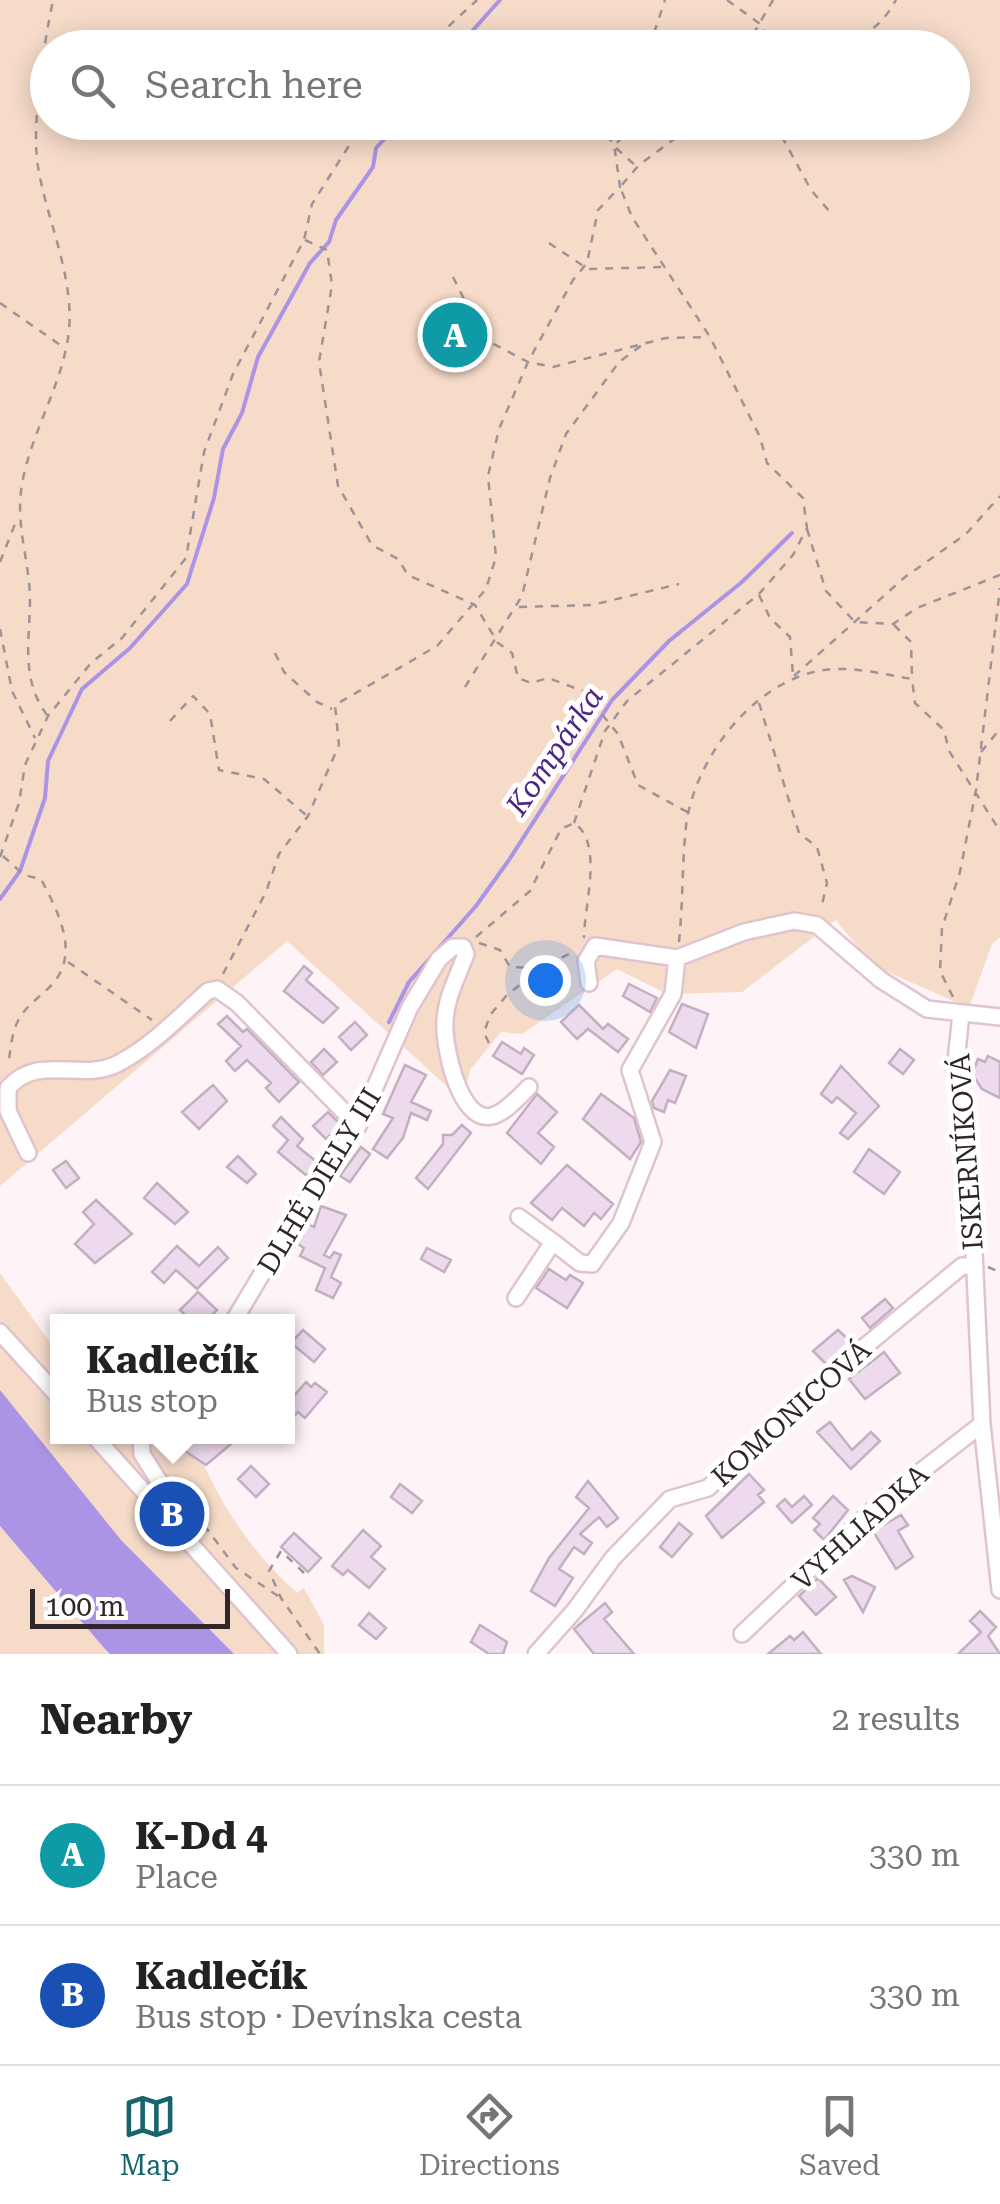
<!DOCTYPE html>
<html lang="en">
<head>
<meta charset="utf-8">
<style>
  body { margin:0; font-family:"Roboto Serif",serif; background:#f6f6f6; color:#222 }
  .scale { position:absolute; left:30px; bottom:25px; width:200px; box-sizing:border-box; padding-left:10px; border:5px solid #302629; border-top:0; font-size:28px; line-height:35px; white-space:nowrap; color:#302629; -webkit-text-stroke:8px #fff; paint-order:stroke }
  .you { position:absolute; left:545px; top:980px; width:35px; height:35px; margin:-25px; border:8px solid #fff; border-radius:50%; background:#1a73e8; box-shadow:0 0 0 15px #1a73e833 }
  .badge { display:grid; place-items:center; width:65px; height:65px; border-radius:50%; background:#17646d; color:#fff; font-size:32px; font-weight:700 }
  .pin { position:absolute; translate:-50% -50%; border:5px solid #fff; box-shadow:0 2px 10px #0006 }
  .popup { position:absolute; left:50px; top:1314px; width:245px; height:130px; box-sizing:border-box; display:grid; place-content:center; border-radius:0px; background:#fff; filter:drop-shadow(0 2px 8px #0005); font-size:32px; white-space:nowrap; color:#767676 }
  .popup b { font-size:38px; color:#222 }
  .popup::after { content:''; position:absolute; left:50%; top:100%; margin-left:-20px; border:20px solid transparent; border-top-color:#fff }
  .list { margin:0; padding:0; list-style:none }
  h2 { display:flex; justify-content:space-between; align-items:center; height:130px; margin:0; padding:0 40px; font-size:42px }
  h2 small { font-size:32px; font-weight:400; color:#767676 }
  .list li { display:grid; grid-template-columns:65px 1fr auto; gap:30px; align-items:center; box-sizing:border-box; height:140px; padding:0 40px; border-top:2px solid #e0e0e0 }
  .list b { display:block; font-size:38px; white-space:nowrap }
  .list p { margin:0; font-size:32px; white-space:nowrap; color:#767676 }
  .list em { font-size:32px; font-style:normal; color:#767676 }
  .icon { flex:none; width:55px; height:55px; fill:none; stroke:currentColor; stroke-width:2; stroke-linecap:round; stroke-linejoin:round }
  .map { position:relative; flex:none; width:1000px; height:1654px; overflow:hidden }
  .search { position:absolute; background:#fff; box-shadow:0 5px 25px #0003; left:30px; right:30px; top:30px; height:110px; display:flex; align-items:center; gap:25px; box-sizing:border-box; padding:0 35px; border-radius:55px; color:#767676; font-size:38px }
  .sheet { height:410px; background:#fff }
  nav { display:flex; justify-content:space-around; align-items:center; box-sizing:border-box; height:140px; border-top:2px solid #e0e0e0; background:#fff; font-size:28px; color:#767676 }
  nav a { display:grid; justify-items:center; gap:5px }
  nav .on { color:#17646d }
  .map>svg:first-child { display:block }
  .green { fill:#f6dbc9; fill-rule:evenodd }
  .water { fill:#ab93e5 }
  .lines { fill:none; stroke-linecap:round; stroke-linejoin:round }
  .stream { stroke:#ab93e5; stroke-width:4 }
  .building { fill:#eedaed; stroke:#c2afc2; stroke-width:2.5 }
  .minor-casing { stroke:#e0c4cd; stroke-width:20 }
  .path { stroke:#9e9396; stroke-width:2.5; stroke-dasharray:8 8; stroke-linecap:butt }
  .minor { stroke:#fff; stroke-width:15 }
  .labels { text-anchor:middle; stroke-width:10; stroke-linejoin:round; paint-order:stroke }
  .street-label { font-size:28px; fill:#302629; stroke:#fff }
  .water-label { font-size:30px; font-style:italic; fill:#4b2785; stroke:#fff }
</style>
</head>
<body>
<div class="map">
<svg width="1000" height="1654" viewBox="0 0 1000 1654">
  <rect width="100%" height="100%" fill="#fef3f6"/>
  <path class="green" d="M0,0H1000V937L992,944L969,1008L872,965L836,920L742,992L667,994L617,969L522,1034L501,1032L470,1070L463,1101L287,941L0,1186ZM48,48H952V122H48Z
    M0,1273L57,1352V1436L137,1437L201,1459C226,1513 253,1553 297,1593L304,1588L324,1625V1654H234L121,1541L0,1390Z
    M0,1526L104,1648L110,1654H0Z"/>
  <path class="water" d="M0,1390L121,1540L234,1654H110L104,1648L0,1526Z"/>
  <g class="lines">
    <path class="stream" d="M457,48L500,0
      M0,899L20,871L45,798L48,761L82,689L130,648L187,584L214,498L223,449L242,413L258,357L310,263L329,242L336,220L373,167L376,148L400,122
      M389,1022L409,982L476,906L509,860L612,700L669,641L742,582L792,533"/>
  </g>
  <path class="building" d="M304,966L312,973L306,980L338,1008L323,1023L284,991Z
    M629,984L657,998L650,1012L623,996Z
    M682,1004L708,1014L696,1048L669,1032Z
    M579,1005L603,1029L608,1024L628,1039L618,1052L588,1029L577,1039L561,1022Z
    M227,1016L243,1032L247,1029L299,1082L279,1102L266,1088L271,1083L247,1060L235,1071L226,1061L241,1046L218,1024Z
    M355,1022L367,1035L351,1050L339,1037Z
    M502,1042L521,1054L524,1048L534,1055L522,1074L493,1056Z
    M324,1049L337,1062L323,1075L311,1062Z
    M900,1049L914,1060L903,1074L889,1063Z
    M988,1056L1000,1062V1098L982,1089L972,1074L978,1059L985,1062Z
    M405,1065L426,1075L411,1102L431,1111L427,1120L411,1113L403,1138L387,1158L373,1149L393,1118L383,1114Z
    M841,1066L879,1106L848,1139L840,1133L856,1113L837,1097L832,1103L821,1094Z
    M670,1070L686,1076L675,1103L668,1100L664,1112L654,1108L652,1101Z
    M213,1085L227,1101L199,1129L182,1112Z
    M537,1094L557,1112L538,1133L554,1147L541,1164L507,1133Z
    M601,1094L634,1118L641,1142L630,1159L583,1119Z
    M328,1112L341,1125L326,1139L313,1126Z
    M281,1117L303,1139L297,1146L318,1163L307,1176L278,1152L288,1140L273,1126Z
    M462,1125L471,1133L428,1189L416,1178L443,1144V1135H452Z
    M361,1147L370,1154L350,1182L340,1176Z
    M869,1149L900,1172L884,1194L854,1172Z
    M238,1156L256,1174L247,1183L227,1167Z
    M66,1161L79,1178L66,1188L53,1170Z
    M567,1165L613,1204L601,1219L594,1213L584,1226L562,1208L552,1220L531,1203Z
    M157,1183L188,1212L175,1224L144,1198Z
    M96,1200L132,1234L95,1263L75,1244L94,1224L83,1212Z
    M321,1206L346,1215L324,1255L330,1258L334,1252L341,1255L331,1277L341,1283L333,1298L316,1290L325,1268L300,1256L304,1248L298,1244L308,1224L314,1227Z
    M177,1246L199,1266L218,1247L228,1258L197,1289L176,1270L164,1283L152,1272Z
    M427,1248L451,1260L444,1272L421,1259Z
    M549,1269L566,1280L570,1275L583,1283L567,1308L536,1288Z
    M198,1292L217,1310L206,1322H192L180,1310Z
    M885,1299L893,1308L870,1328L862,1318Z
    M303,1330L325,1349L314,1362L291,1343Z
    M838,1330L852,1343L826,1364L813,1351Z
    M884,1352L900,1373L865,1399L849,1379Z
    M306,1382L311,1387L315,1383L327,1392L305,1418L298,1412L287,1424V1404Z
    M830,1422L852,1450L871,1432L880,1441L851,1469L817,1432Z
    M162,1436H225L231,1444L206,1465Z
    M251,1466L269,1484L256,1497L238,1479Z
    M749,1474L764,1490L758,1495L764,1502L722,1538L706,1516Z
    M588,1481L618,1518L607,1527L599,1517L580,1534L592,1543L584,1554L574,1547L559,1569L573,1578L555,1606L531,1591L549,1558L589,1508L576,1497Z
    M400,1484L422,1501L412,1513L391,1497Z
    M804,1496L812,1505L792,1523L777,1506L785,1499L792,1507Z
    M833,1496L848,1510L824,1540L814,1530L820,1524L813,1518Z
    M901,1515L908,1525L898,1531L913,1557L896,1569L873,1531Z
    M679,1523L692,1534L672,1557L660,1547Z
    M363,1530L381,1546L371,1557L385,1569L369,1588L348,1570L343,1575L332,1566Z
    M294,1533L321,1558L308,1572L281,1547Z
    M852,1576L875,1587L863,1612L844,1580Z
    M818,1578L836,1597L816,1615L799,1596Z
    M605,1603L612,1612L604,1619L634,1654H594L574,1629Z
    M980,1611L996,1627L988,1636L1000,1654H958L981,1632L970,1621Z
    M369,1613L386,1628L376,1639L359,1625Z
    M480,1625L507,1642L503,1654H489L471,1642Z
    M803,1632L821,1654H768L790,1636L794,1640Z"/>
  <g class="lines">
    <g class="minor-casing">
      <path id="minor" d="M589,983L586,961L595,946L677,958L744,932L794,921L817,925L881,980L927,1009L1000,1017
        M961,1014L955,1071L968,1121L982,1424L1000,1590
        M28,1153L8,1111V1088C38,1053 81,1082 117,1064C152,1046 180,1016 208,991L217,989L237,1003L358,1126
        M519,1217L553,1242
        M516,1298L553,1242L580,1263L592,1264L621,1223L653,1142L630,1070L673,994L677,958
        M233,1322L302,1207L358,1126L410,1007L439,959L453,947H463L466,954C458,976 446,997 445,1021C443,1044 459,1124 492,1116C505,1113 519,1097 529,1087
        M0,1332L57,1395
        M94,1436L289,1654
        M141,1436L142,1454L188,1527L184,1537
        M742,1634L879,1504L982,1424
        M536,1654L575,1610L613,1558L670,1499L708,1488L810,1392L962,1266H974"/>
    </g>
    <path class="path" d="M727,0L763,26L765,34L780,48
      M425,48L477,0
      M649,48L665,0
      M745,48L773,0
      M797,48C844,40 871,45 896,0
      M663,122L674,137
      M774,122L811,190L830,212
      M617,143L635,122
      M616,148L636,166
      M305,240L327,250L332,285L319,362L338,486L372,545L398,559L408,575L475,605L498,643L512,653L518,678L531,683L548,678L583,691L618,734L638,785L689,813
      M549,243L588,269L663,267
      M453,277L484,339L528,362L553,367L666,338L709,337
      M0,303L63,347
      M807,529L826,591L855,622L893,624L917,608L1000,575
      M0,562L17,519
      M759,595L770,618L790,637L793,676
      M519,607L592,605L679,584
      M894,625L911,642L912,675
      M0,629L12,691L35,738
      M275,653L284,672L317,702L332,709
      M794,676L905,577L966,534L1000,496
      M465,687L522,596L550,478L566,434L619,362L642,345
      M759,703L799,833L817,847L827,883L821,909
      M47,715C20,679 30,639 30,598C29,558 15,525 22,484C31,432 63,384 69,331C74,275 47,221 38,167C31,124 44,44 53,0
      M170,721L193,696L210,714L219,770L264,779L306,815
      M981,752L1000,729
      M574,823L605,731L627,701L759,594L793,555L807,528L803,498L767,463L760,437L710,337L632,217L620,187L639,165L697,122
      M3,856L24,875L41,879C57,910 79,950 55,981C43,996 27,1003 18,1021C12,1032 11,1047 9,1059L12,1064
      M0,857L19,803L25,765L48,716L91,663L122,638L186,558L204,452L233,374L304,240L312,204L364,122
      M476,937L530,891L561,829L574,823C604,842 584,906 584,938
      M679,942C683,903 682,864 686,826C695,755 760,672 835,669C860,668 887,675 912,679L915,703L944,730L949,751L1000,831
      M479,943L500,950L510,967L541,968L575,951
      M68,962L152,1020
      M223,974L266,892L279,854L308,816L339,745L335,705L437,646L486,589L496,557L488,476L499,429L528,362L573,280L587,263L598,210L620,187L614,144L605,134L616,122
      M953,997L940,971L942,928L960,872L976,790L1000,588
      M489,1043L484,1033L490,1015L507,995L540,969
      M988,1267L1000,1272
      M204,1525L236,1568L281,1598
      M304,1573L281,1551L269,1571L281,1598L320,1654"/>
    <use href="#minor" class="minor"/>
  </g>
  <g class="labels">
    <g class="street-label">
      <text transform="translate(966 1152) rotate(-94)" y="10">ISKERNÍKOVÁ</text>
      <text transform="translate(319 1181) rotate(-59)" y="10">DLHÉ DIELY III</text>
      <text transform="translate(791 1413) rotate(-42)" y="10">KOMONICOVÁ</text>
      <text transform="translate(860 1527) rotate(-42)" y="10">VYHLIADKA</text>
    </g>
    <g class="water-label">
      <text transform="translate(555 751) rotate(-56)" y="10">Kompárka</text>
    </g>
  </g>
</svg>
<div class="scale">100 m</div>
<div class="you"></div>
<div class="pin badge" style="left:455px;top:335px;background:#0f9aa8">A</div>
<div class="pin badge" style="left:172px;top:1514px;background:#1a4fb4">B</div>
<div class="popup"><b>Kadlečík</b>Bus stop</div>
<div class="search"><svg class="icon" aria-label="search" viewBox="0 0 24 24"><circle cx="10" cy="10" r="6"/><path d="M15 15l6 6"/></svg>Search here</div>
</div>
<section class="sheet">
<h2>Nearby<small>2 results</small></h2>
<ul class="list">
<li><span class="badge" style="background:#0f9aa8">A</span><div><b>K-Dd 4</b><p>Place</p></div><em>330 m</em></li>
<li><span class="badge" style="background:#1a4fb4">B</span><div><b>Kadlečík</b><p>Bus stop · Devínska cesta</p></div><em>330 m</em></li>
</ul>
</section>
<nav>
<a class="on"><svg class="icon" aria-label="map" viewBox="0 0 24 24"><path d="M3 6l6-2 6 2 6-2v14l-6 2-6-2-6 2zM9 4v14M15 6v14"/></svg>Map</a>
<a><svg class="icon" aria-label="directions" viewBox="0 0 24 24"><path d="M12 3l9 9-9 9-9-9zM9 14v-3h6M13 9l2 2-2 2"/></svg>Directions</a>
<a><svg class="icon" aria-label="saved" viewBox="0 0 24 24"><path d="M7 4h10v16l-5-4-5 4z"/></svg>Saved</a>
</nav>
</body>
</html>
